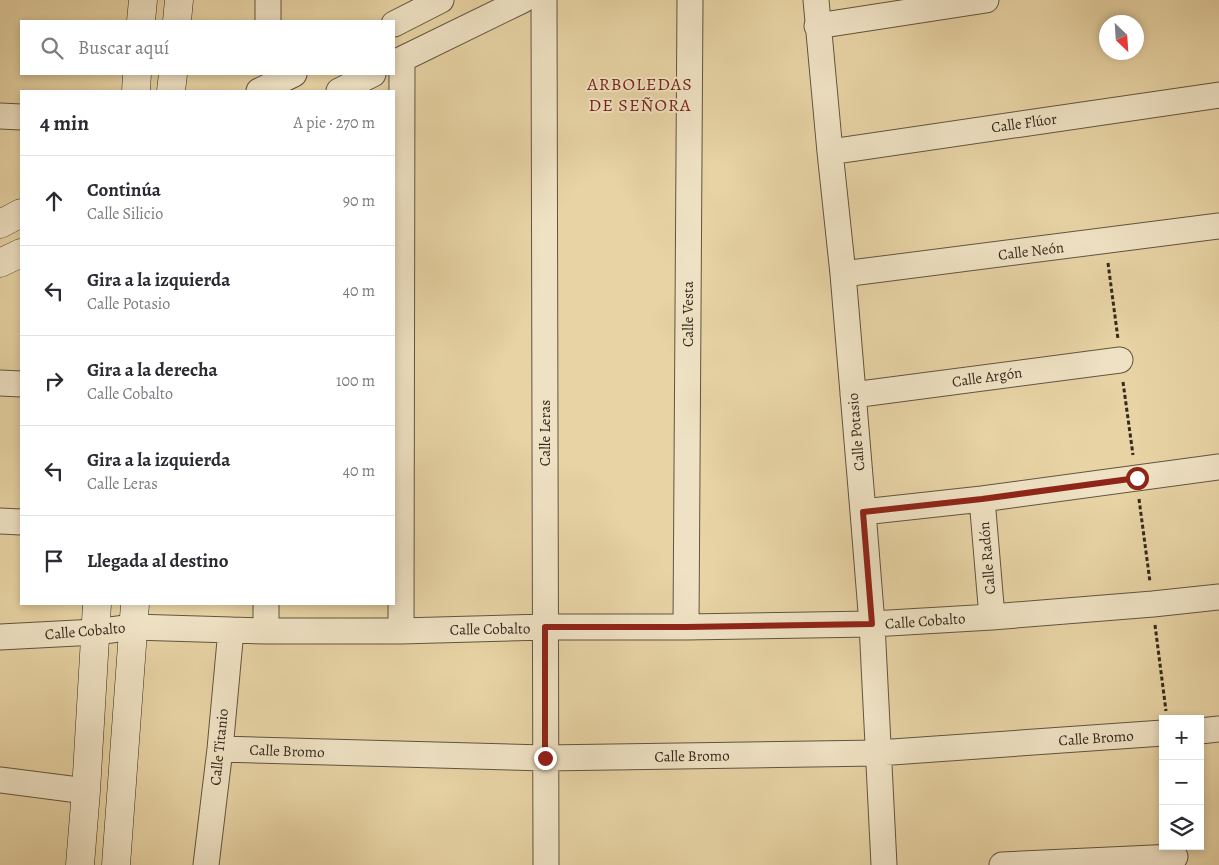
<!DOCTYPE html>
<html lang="es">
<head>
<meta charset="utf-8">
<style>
  body { margin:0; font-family:Alegreya,serif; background:#f7f7f7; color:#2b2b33 }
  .controls { position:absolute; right:15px; bottom:15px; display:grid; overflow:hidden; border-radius:0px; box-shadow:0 2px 8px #0003 }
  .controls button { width:45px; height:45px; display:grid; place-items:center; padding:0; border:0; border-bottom:1px solid #e1e1e2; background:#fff; color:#2b2b33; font:25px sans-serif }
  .compass { position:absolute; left:1099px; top:15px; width:45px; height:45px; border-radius:50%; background:#fff; box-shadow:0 2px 8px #0003; rotate:155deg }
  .stop { position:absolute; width:15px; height:15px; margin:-11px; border:4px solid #8f2418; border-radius:50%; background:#fff }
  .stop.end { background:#8f2418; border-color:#fff; box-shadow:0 1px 5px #0008 }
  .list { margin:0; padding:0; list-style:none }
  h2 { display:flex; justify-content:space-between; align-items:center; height:65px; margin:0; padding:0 20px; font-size:21px }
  h2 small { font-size:16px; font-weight:400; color:#7c7c81 }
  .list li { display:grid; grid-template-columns:32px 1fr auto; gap:15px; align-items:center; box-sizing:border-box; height:90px; padding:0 20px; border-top:1px solid #e1e1e2 }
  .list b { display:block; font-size:19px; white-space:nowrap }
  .list p { margin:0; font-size:16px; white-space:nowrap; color:#7c7c81 }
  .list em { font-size:16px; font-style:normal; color:#7c7c81 }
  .icon { flex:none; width:28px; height:28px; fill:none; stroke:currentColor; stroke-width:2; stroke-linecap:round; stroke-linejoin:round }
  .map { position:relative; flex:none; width:1219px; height:865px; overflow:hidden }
  .search { position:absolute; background:#fff; box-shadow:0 2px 8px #0003; left:20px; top:20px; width:375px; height:55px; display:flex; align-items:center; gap:12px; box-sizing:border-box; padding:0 18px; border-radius:0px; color:#7c7c81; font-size:19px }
  .panel { position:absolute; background:#fff; box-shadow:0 2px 8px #0003; left:20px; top:90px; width:375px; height:515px; border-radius:0px }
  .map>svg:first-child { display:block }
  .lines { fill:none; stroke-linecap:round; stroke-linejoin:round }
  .street-casing { stroke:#625440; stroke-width:27 }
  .secondary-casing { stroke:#352a1e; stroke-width:29 }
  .path { stroke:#352a1e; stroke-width:3; stroke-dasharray:4 2.5; stroke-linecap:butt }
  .street { stroke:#efe2c4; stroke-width:25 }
  .secondary { stroke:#efe2c4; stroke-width:28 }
  .route { stroke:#8f2418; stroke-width:6 }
  .labels { text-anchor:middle; stroke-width:4; stroke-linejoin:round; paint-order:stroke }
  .street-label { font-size:15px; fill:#352a1e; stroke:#efe2c4 }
  .quarter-label { font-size:18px; letter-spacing:1px; fill:#7a1f14; stroke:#efe2c4 }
</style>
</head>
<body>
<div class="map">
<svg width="1219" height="865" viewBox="0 0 1219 865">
  <rect width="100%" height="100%" fill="#e7d3a4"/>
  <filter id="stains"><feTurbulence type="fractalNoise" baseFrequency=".004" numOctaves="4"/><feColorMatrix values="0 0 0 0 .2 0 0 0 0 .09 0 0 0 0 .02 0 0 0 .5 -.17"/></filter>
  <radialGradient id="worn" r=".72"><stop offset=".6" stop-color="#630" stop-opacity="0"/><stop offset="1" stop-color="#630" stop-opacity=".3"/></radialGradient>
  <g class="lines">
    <g class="street-casing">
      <path id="street" d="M544,0L546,865
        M816,0L830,152L843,274L863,512L872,624L884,865
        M268,21V0
        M394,24L441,0
        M817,26L986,0
        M394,63L523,0
        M259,91L294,74
        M339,91L373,74
        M0,116L21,117
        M830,152L1219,95
        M843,274L1219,226
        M0,383L21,384
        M853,395L1120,360
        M982,499L992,617
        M863,512L982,499L1219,467
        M0,521L21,522
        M686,627L690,0
        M266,631V604
        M401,631L402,59
        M0,637L96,632L133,627L266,631H401L545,627H686L872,624L992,617L1153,604L1219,597
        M1200,731L1219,729
        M220,749L545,758L878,753L1163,733
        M0,780L86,791
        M206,865L220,749L231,630
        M1002,865L1175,857"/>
    </g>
    <g class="secondary-casing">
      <path id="secondary" d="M141,21L143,0
        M177,21L179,0
        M136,91L137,74
        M171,91L173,74
        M0,224L21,213
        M0,263L21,253
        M80,865L86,791L97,604
        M116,865L135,604"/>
    </g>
    <path class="path" d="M1108,263L1118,339
      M1123,382L1133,455
      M1139,499L1150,582
      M1155,625L1166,711"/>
    <use href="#street" class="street"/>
    <use href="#secondary" class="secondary"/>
  </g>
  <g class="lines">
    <path class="route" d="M545,758V627H686L872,624L863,512L982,499L1137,478"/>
  </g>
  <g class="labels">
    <g class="street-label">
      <text transform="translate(1024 123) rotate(-8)" y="5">Calle Flúor</text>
      <text transform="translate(1031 251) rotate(-7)" y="5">Calle Neón</text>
      <text transform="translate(688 314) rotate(-90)" y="5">Calle Vesta</text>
      <text transform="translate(987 377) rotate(-8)" y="5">Calle Argón</text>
      <text transform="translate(856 432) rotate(-95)" y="5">Calle Potasio</text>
      <text transform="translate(545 433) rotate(-90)" y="5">Calle Leras</text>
      <text transform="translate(987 558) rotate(-95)" y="5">Calle Radón</text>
      <text transform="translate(925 621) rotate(-4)" y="5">Calle Cobalto</text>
      <text transform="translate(490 629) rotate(-1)" y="5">Calle Cobalto</text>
      <text transform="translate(85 631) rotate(-5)" y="5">Calle Cobalto</text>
      <text transform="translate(1096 738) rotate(-4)" y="5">Calle Bromo</text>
      <text transform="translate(219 747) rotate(-84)" y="5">Calle Titanio</text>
      <text transform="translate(287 751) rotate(2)" y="5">Calle Bromo</text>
      <text transform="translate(692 756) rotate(-1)" y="5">Calle Bromo</text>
    </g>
    <g class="quarter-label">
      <text x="640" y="90">ARBOLEDAS<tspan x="640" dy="21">DE SEÑORA</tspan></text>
    </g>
  </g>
  <rect width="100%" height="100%" filter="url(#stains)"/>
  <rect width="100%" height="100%" fill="url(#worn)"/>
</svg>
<div class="controls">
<button>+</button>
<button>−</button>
<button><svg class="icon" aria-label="layers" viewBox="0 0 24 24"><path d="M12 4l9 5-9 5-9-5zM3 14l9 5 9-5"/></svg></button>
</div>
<svg class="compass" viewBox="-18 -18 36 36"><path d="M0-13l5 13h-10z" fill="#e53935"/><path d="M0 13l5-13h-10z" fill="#7c7c81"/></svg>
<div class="stop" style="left:1137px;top:478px"></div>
<div class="stop end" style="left:545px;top:758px"></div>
<div class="search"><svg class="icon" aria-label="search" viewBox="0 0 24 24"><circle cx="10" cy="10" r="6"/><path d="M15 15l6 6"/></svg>Buscar aquí</div>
<section class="panel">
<h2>4 min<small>A pie · 270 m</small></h2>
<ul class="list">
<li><svg class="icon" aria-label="ahead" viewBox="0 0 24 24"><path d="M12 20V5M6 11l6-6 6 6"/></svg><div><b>Continúa</b><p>Calle Silicio</p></div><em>90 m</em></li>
<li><svg class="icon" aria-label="left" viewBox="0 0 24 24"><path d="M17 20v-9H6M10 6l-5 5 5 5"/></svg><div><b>Gira a la izquierda</b><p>Calle Potasio</p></div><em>40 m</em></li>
<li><svg class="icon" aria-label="right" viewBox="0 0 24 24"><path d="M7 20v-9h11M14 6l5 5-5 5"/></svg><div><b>Gira a la derecha</b><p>Calle Cobalto</p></div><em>100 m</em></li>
<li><svg class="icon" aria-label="left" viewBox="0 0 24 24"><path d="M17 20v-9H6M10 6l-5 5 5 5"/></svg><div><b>Gira a la izquierda</b><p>Calle Leras</p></div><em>40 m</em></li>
<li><svg class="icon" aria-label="arrive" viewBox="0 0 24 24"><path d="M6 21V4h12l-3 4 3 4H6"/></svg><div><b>Llegada al destino</b></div></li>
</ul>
</section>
</div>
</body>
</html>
